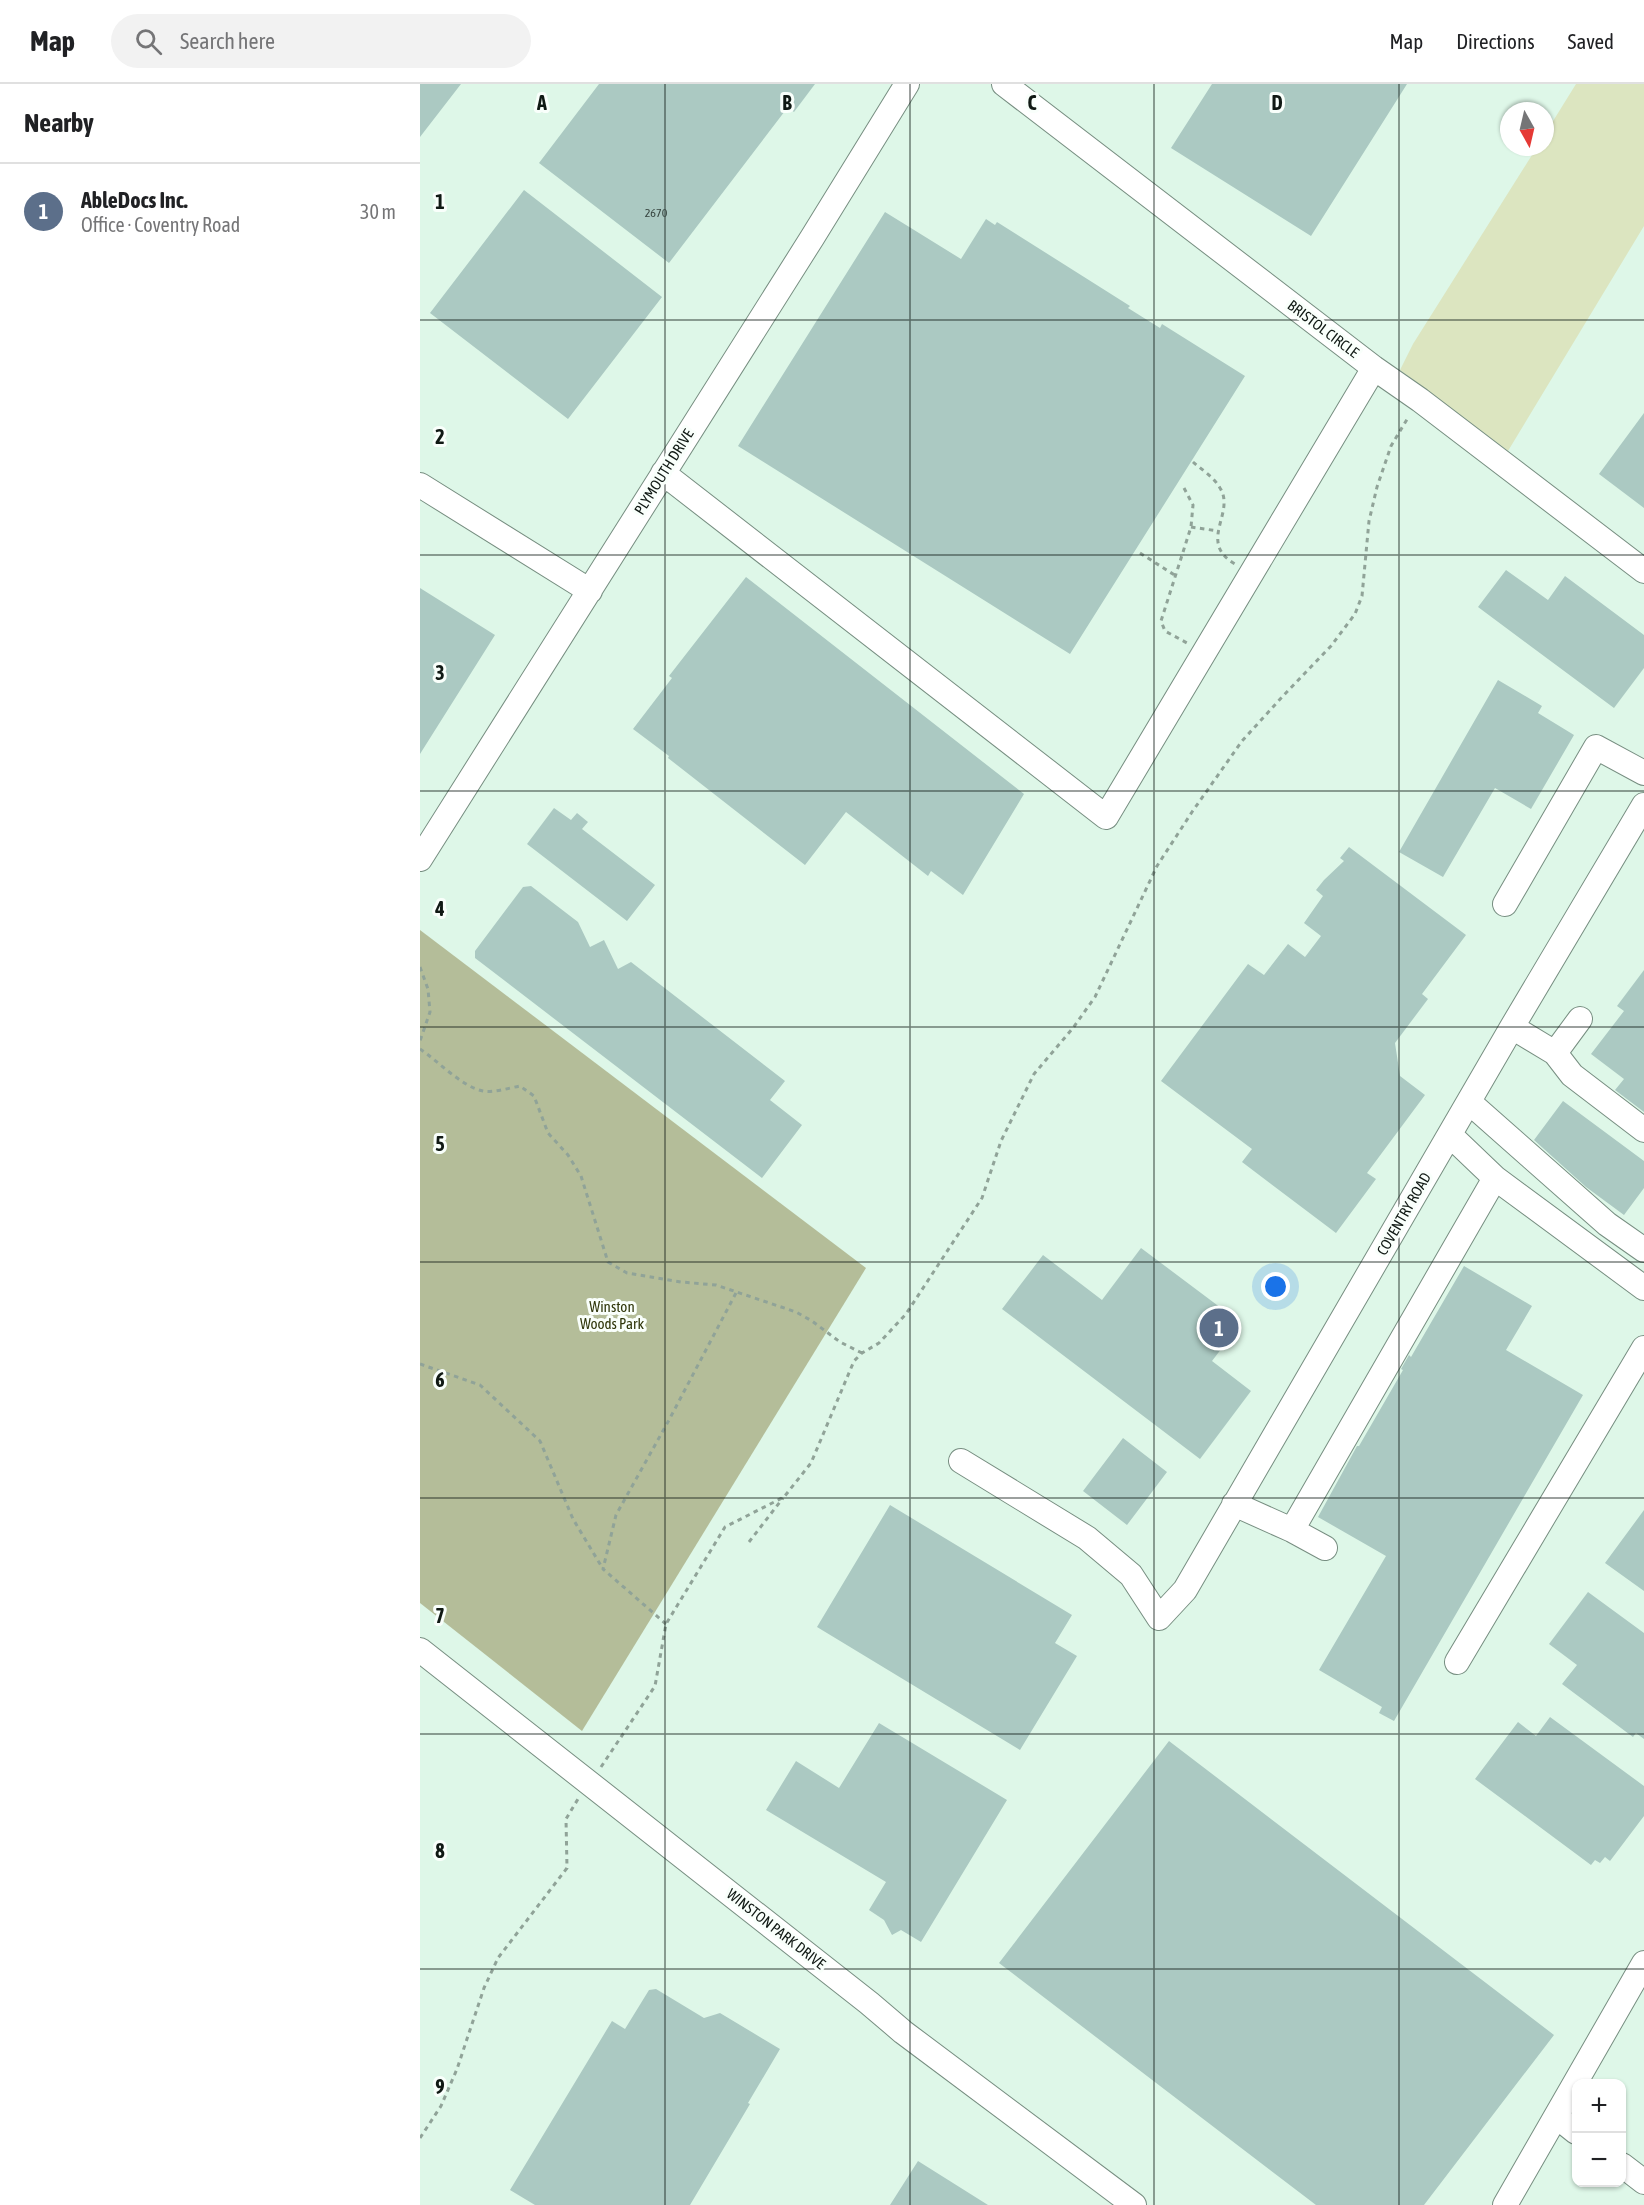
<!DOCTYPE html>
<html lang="en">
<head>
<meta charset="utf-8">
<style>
  body { margin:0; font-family:"Asap Condensed",sans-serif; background:#f2f2f2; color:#202124 }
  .controls { position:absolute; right:18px; bottom:18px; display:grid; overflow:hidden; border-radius:12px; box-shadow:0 2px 4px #0004 }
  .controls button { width:54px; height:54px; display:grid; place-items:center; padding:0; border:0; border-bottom:2px solid #e0e0e0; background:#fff; color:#202124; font:30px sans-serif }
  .compass { position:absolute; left:1080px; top:18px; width:54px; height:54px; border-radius:50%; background:#fff; box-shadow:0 2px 4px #0004; rotate:172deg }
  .you { position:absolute; left:856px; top:1203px; width:21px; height:21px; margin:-15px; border:4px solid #fff; border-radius:50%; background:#1a73e8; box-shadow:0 0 0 9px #1a73e833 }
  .badge { display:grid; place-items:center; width:39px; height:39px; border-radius:50%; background:#2563eb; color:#fff; font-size:20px; font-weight:700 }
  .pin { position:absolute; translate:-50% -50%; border:3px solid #fff; box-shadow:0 2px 6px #0006 }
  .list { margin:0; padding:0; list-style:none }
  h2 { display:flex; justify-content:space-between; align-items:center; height:78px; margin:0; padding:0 24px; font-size:26px }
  h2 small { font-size:20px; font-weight:400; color:#757577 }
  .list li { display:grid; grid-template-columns:39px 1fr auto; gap:18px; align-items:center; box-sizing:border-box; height:96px; padding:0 24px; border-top:2px solid #e0e0e0 }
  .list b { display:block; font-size:22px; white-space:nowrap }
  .list p { margin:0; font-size:20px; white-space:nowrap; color:#757577 }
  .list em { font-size:20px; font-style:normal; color:#757577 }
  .icon { flex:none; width:33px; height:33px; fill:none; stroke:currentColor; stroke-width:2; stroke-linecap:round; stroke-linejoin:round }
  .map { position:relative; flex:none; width:1224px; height:2121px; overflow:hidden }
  header { display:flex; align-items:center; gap:36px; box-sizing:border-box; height:84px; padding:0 30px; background:#fff; border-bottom:2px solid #e0e0e0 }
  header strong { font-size:28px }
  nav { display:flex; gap:33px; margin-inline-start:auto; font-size:21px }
  .search { width:420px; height:54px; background:#f2f2f2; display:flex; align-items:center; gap:15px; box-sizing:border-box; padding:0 21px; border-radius:33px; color:#757577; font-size:22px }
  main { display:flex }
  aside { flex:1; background:#fff }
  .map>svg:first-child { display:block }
  .green { fill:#dce5c0 }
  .forest { fill:#b4bd99 }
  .building { fill:#abc9c2 }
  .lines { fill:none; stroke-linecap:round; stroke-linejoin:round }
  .minor-casing { stroke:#778e81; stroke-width:26 }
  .path { stroke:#90a398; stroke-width:3; stroke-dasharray:4.5 4.5; stroke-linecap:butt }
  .minor { stroke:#fff; stroke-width:24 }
  .grid { fill:none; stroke:#101914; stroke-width:1.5; stroke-opacity:0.55 }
  .labels { text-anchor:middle; stroke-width:6; stroke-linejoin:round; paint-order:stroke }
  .number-label { font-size:12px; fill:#374540 }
  .street-label { font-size:15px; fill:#101914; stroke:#f9fffb }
  .park-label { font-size:15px; fill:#2f360a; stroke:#f9fffb }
  .grid-label { font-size:20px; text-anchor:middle; font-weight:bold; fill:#101914; stroke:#f9fffb; stroke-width:6; stroke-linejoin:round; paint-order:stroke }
</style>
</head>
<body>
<header>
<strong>Map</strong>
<div class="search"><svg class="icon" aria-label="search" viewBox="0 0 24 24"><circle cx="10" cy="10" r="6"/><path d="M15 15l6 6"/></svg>Search here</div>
<nav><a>Map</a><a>Directions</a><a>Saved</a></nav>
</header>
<main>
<aside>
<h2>Nearby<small></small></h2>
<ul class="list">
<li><span class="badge" style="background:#5c6f8a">1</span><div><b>AbleDocs Inc.</b><p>Office · Coventry Road</p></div><em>30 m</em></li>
</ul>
</aside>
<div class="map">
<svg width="1224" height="2121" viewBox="0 0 1224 2121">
  <rect width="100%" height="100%" fill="#def7e8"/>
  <path class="green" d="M1156,0H1224V142L1088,367L980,286L993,260L1117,63H1125V50Z"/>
  <path class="forest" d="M0,846L446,1184L162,1647L0,1519Z"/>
  <path class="building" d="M0,0H41L0,53Z
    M179,0H395L374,28L368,23L249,179L119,79Z
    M792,0H987L891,152L751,64Z
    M104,106L242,213L148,335L10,229Z
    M465,128L541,175L566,135L575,141L577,138L710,222L708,224L740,244L742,240L825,292L650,570L318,362Z
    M1224,329V424L1179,390Z
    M1086,486L1128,516L1145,492L1224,551V584L1194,624L1058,523Z
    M326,493L604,710L543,811L511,787L508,792L426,728L385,781L248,674L249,672L213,645L252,594L249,592Z
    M0,504L75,551L0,670Z
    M1078,596L1122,622L1118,629L1154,651L1111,725L1075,704L1023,793L979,768Z
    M134,724L151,736L157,729L168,738L162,745L235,801L207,837L107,760Z
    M929,763L1046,851L1002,910L1008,915L975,959L980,992L1005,1011L947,1089L956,1095L916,1149L822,1078L832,1065L741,997L828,880L844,891L868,860L885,873L901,852L884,839L903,812L896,806L904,796L924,777L920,774Z
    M111,802L158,838L170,863L184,856L198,885L211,878L365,997L350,1016L382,1041L342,1094L55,874V867L103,803Z
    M1224,886V1028L1195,1006L1204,995L1171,970L1204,927L1197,922Z
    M1143,1017L1224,1077V1104L1204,1131L1166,1103L1114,1056Z
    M721,1164L821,1239L792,1277L831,1307L780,1375L582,1225L623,1171L682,1216Z
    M1044,1182L1112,1222L1086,1266L1163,1311L974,1637L959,1629L962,1623L899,1586L966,1472L898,1433L937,1362H939L983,1286L981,1285L989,1271L991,1273Z
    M703,1354L747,1388L707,1441L663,1407Z
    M470,1421L652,1531L635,1559L657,1572L600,1666L397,1543Z
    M1224,1426V1507L1185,1479Z
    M1168,1508L1224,1549V1655L1216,1649L1213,1653L1142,1600L1157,1581L1129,1560Z
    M1130,1633L1224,1702V1732L1190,1777L1185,1773L1180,1779L1175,1776L1171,1781L1055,1695L1098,1638L1116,1652Z
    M459,1639L587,1716L501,1858L481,1846L472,1851L464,1836L449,1826L466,1798L346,1726L376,1677L419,1704Z
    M749,1657L1134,1951L1004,2121H896L579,1879Z
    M236,1905L284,1934L300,1929L360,1965L328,2019L330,2020L270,2121H115L90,2106L192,1937L205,1945L229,1906Z
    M498,2077L568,2121H470Z"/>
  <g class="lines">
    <g class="minor-casing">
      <path id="minor" d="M584,0L954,284L1000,316L1224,487
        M243,389L686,733L954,284
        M0,401L170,507
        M0,775L392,154L487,0
        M1085,820L1176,663L1224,689
        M1092,943L1135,969L1152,991L1224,1046
        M1135,969L1160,935
        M1049,1018L1187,1140L1224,1166
        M1030,1051L1075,1094
        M541,1377L667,1454L711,1491L739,1534L765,1506L1092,943L1224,721
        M814,1420L872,1446L905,1464
        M872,1446L1075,1094L1224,1204
        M0,1566L449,1919L483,1948L714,2121
        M1037,1578L1224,1264
        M1136,2032L1156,2048
        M1202,2081L1224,2098
        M1085,2121L1224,1879"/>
    </g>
    <path class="path" d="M773,378C782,386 794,393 800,404C816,429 777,458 815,480
      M764,404L773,421L771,443L741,537L745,547L767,559
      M771,443L798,447
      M720,469L756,492
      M0,883L8,905L10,928L0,957
      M0,965C18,977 42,1003 63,1007C73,1009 89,1004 100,1002L114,1012L128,1049L148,1071L161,1092L188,1178L207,1189L261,1198L296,1201L376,1228L392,1237L420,1258L442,1269
      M0,1280L60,1301L120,1357L153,1435L183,1485
      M329,1458L363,1414
      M246,1540L183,1485L196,1431L249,1336L317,1207
      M181,1683L235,1602L246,1540L305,1443L364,1413L391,1379L434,1277L442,1269L459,1259L486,1230L562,1114L581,1057L614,990L653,944L675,913L737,782L772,728L822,657L863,612L911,562L935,530L942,512L949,437L957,403L971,362L989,332
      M0,2054L21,2022L37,1985L64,1904L78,1874L147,1784L146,1735L158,1715"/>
    <use href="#minor" class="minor"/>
  </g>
  <path class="grid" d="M245,0V2121M490,0V2121M734,0V2121M979,0V2121M0,236H1224M0,471H1224M0,707H1224M0,943H1224M0,1178H1224M0,1414H1224M0,1650H1224M0,1885H1224"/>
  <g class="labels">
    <g class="number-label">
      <text x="236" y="133">2670</text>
    </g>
    <g class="street-label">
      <text transform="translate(903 245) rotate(37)" y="5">BRISTOL CIRCLE</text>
      <text transform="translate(244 388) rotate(-58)" y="5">PLYMOUTH DRIVE</text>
      <text transform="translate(984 1130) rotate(-60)" y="5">COVENTRY ROAD</text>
      <text transform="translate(356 1845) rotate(38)" y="5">WINSTON PARK DRIVE</text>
    </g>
    <g class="park-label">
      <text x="192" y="1228">Winston<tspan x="192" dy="17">Woods Park</tspan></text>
    </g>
  </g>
  <g class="grid-label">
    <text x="122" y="26">A</text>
    <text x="367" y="26">B</text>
    <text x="612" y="26">C</text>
    <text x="857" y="26">D</text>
    <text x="20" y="125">1</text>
    <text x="20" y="360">2</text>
    <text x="20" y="596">3</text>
    <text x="20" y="832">4</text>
    <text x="20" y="1067">5</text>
    <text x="20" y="1303">6</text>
    <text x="20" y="1539">7</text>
    <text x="20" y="1774">8</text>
    <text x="20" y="2010">9</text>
  </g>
</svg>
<div class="controls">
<button>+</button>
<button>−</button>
</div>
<svg class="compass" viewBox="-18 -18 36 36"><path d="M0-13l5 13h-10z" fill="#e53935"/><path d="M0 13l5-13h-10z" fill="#757577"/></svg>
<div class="you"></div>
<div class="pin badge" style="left:799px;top:1244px;background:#5c6f8a">1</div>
</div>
</main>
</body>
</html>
